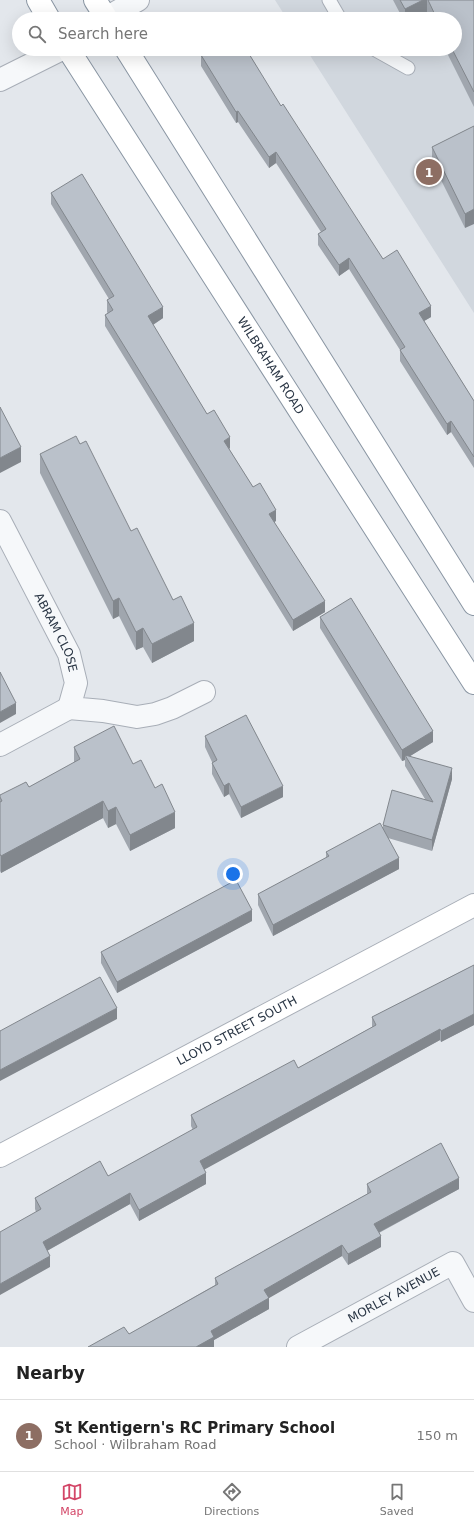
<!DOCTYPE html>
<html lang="en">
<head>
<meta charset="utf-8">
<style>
  body { margin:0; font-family:"DejaVu Sans",sans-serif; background:#f6f6f6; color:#222 }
  .you { position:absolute; left:233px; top:874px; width:14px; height:14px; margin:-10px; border:3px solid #fff; border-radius:50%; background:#1a73e8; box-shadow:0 0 0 6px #1a73e833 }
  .badge { display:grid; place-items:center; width:26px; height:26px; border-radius:50%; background:#d34667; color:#fff; font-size:13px; font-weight:700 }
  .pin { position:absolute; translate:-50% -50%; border:2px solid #fff; box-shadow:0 1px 4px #0006 }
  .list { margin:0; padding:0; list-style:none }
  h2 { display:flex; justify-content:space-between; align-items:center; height:52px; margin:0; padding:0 16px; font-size:17px }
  h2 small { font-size:13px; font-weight:400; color:#767676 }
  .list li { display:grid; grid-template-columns:26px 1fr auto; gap:12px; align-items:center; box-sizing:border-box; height:72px; padding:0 16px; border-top:1px solid #e0e0e0 }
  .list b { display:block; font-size:15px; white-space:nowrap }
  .list p { margin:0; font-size:13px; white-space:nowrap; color:#767676 }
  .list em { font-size:13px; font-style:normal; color:#767676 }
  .icon { flex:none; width:22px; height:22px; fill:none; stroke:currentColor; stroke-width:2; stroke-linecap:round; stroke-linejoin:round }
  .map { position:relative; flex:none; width:474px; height:1347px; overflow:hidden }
  .search { position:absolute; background:#fff; box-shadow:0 4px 16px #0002; left:12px; right:12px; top:12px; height:44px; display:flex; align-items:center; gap:10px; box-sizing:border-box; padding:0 14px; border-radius:22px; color:#767676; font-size:15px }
  .sheet { height:124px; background:#fff }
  nav { display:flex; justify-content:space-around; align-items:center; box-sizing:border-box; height:56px; border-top:1px solid #e0e0e0; background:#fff; font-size:11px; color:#767676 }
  nav a { display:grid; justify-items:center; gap:2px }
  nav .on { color:#d34667 }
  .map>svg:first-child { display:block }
  .built { fill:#d1d7de }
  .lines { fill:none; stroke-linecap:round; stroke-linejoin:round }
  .lane-casing { stroke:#a8aeb7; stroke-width:15 }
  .street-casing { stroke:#a8aeb7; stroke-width:24 }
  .secondary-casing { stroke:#a8aeb7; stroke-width:24 }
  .highway-casing { stroke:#8a96a3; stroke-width:24 }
  .lane { stroke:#f6f8fa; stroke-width:13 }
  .street { stroke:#f6f8fa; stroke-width:22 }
  .secondary { stroke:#fff; stroke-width:22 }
  .highway { stroke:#fff; stroke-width:22 }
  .wall { fill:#a0a6ae }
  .shaded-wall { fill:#82878d }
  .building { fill:#bac1ca; stroke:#82878d }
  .labels { text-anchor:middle; stroke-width:3; stroke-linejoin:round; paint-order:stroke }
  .street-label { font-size:12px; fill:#2a3645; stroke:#f3f6f9 }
</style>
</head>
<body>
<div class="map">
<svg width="474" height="1347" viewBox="0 0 474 1347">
  <rect width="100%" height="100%" fill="#e3e7ec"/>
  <path class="built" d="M275,0H474V313L306,49H455V19H287Z"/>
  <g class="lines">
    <g class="lane-casing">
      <path id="lane" d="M329,0L340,19
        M374,49L408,68"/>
    </g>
    <g class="street-casing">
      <g id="street">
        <path d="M104,19L138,0"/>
        <path d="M0,80L62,49"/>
        <path id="s1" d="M0,521L69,654L76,683L69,708L103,711L137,717L155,714L172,708L204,692"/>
        <path d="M0,745L69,708"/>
        <path id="s2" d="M298,1347L453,1263L474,1301"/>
      </g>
    </g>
    <g class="secondary-casing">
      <g id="secondary">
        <path id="s3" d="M0,1156L474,905"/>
      </g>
    </g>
    <g class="highway-casing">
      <g id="highway">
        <path d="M38,0L49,19"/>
        <path d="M95,0L107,19"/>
        <path id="s4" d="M68,49L474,683"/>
        <path d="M126,49L474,604"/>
      </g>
    </g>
    <use href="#lane" class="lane"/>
    <use href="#street" class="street"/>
    <use href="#secondary" class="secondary"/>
    <use href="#highway" class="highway"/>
  </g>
  <path class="wall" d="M393,0H474V107L445,49H455V19H430L427,12L414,19H403Z
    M201,55L281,106L383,259L431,317L424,321L474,401V468L451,432L447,435L400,361V350L349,269L339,276L318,245V234L321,232L276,163L269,168L238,122L236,123L201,66Z
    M474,126L465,228L432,162V147Z
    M51,193L163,318L153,325L207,414L230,448L229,449L253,487L276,521L274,522L325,612L293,631L105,326V315L108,314L107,312V300L109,299L51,204Z
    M80,444L131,531L194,641L152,663L143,647L136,650L119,616L113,619L40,473V454Z
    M320,617L433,742L410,756L452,779L432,851L388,838L399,869L273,936L258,905V894L326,858V852L383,827V825L425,799L405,766V760L402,761L320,628Z
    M205,736L283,797L241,818L229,794L224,797L212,774V762L205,747Z
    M74,747L133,764L175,828L130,851L116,824L108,828L103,818L1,873L0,871V795L29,787L74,763Z
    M252,921L117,993L101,963V952Z
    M474,965V1025L441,1042L440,1040L204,1169L206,1184L139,1221L130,1204L47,1251L50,1267L36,1212L35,1209V1198L108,1176L193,1130L191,1126V1115L298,1068L372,1027V1017Z
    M367,1184L459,1189L379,1233L381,1247L348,1265L342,1256L268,1298L269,1309L214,1340V1347L129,1334L215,1285V1278L367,1194Z"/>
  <path class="shaded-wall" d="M423,0H427V12L414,19H405V9Z
    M238,111V122L236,123V112Z
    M276,152V163L269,168V157Z
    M474,209V224L465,228V214Z
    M349,258V269L339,276V265Z
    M431,306V317L419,324V313Z
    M163,307V318L148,328V316Z
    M451,421V432L447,435V424Z
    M230,437V448L224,452V441Z
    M21,447V462L0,473V458Z
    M276,510V521L269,525V514Z
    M119,598V616L113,619V601Z
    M325,601V612L293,631V620Z
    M194,623V641L152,663V644Z
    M143,628V647L136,650V632Z
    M16,703V714L0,723V712Z
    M433,731V742L407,758L405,755V760L402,761V750Z
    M452,768V779L432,851V840Z
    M229,783V794L224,797V786Z
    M283,786V797L241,818V807Z
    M103,801V818L1,873V856Z
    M116,807V824L108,828V811Z
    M175,812V828L130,851V835Z
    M399,858V869L273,936V925Z
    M252,910V921L117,993V982Z
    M117,1008V1019L0,1081V1070Z
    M474,1014V1025L441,1042V1031Z
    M440,1029V1040L200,1172V1161Z
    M206,1173V1184L139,1221V1210Z
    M459,1178V1189L374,1235V1224Z
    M130,1193V1204L43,1253V1242Z
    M381,1236V1247L348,1265V1254Z
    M342,1245V1256L264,1301V1290Z
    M50,1256V1267L0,1295V1284Z
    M269,1298V1309L214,1340V1347H196L211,1331Z"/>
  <path class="building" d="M400,0H423L405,9Z
    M428,0H474V92L452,49H455V19H437Z
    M210,49H246L281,106L283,104L383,259L397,250L431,306L419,313L474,401V457L451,421L447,424L400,350L405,347L349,258L339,265L318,234L326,229L276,152L269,157L238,111L236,112L201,55Z
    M474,126V209L465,214L432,147Z
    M82,174L163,307L148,316L207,414L214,410L230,437L224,441L253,487L260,483L276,510L269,514L325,601L293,620L105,315L113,310L107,300L114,296L51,193Z
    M0,407L21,447L0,458Z
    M76,436L80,444L86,441L131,531L137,528L173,600L181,596L194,623L152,644L143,628L136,632L119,598L113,601L40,454Z
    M351,598L433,731L402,750L320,617Z
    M0,672L16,703L0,712Z
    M246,715L283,786L241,807L229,783L224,786L212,763L217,760L205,736Z
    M114,726L133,764L141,760L155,788L162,784L175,812L130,835L116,807L108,811L103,801L1,856L0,854V802L2,801L0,797V795L26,782L29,787L80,759L74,747Z
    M405,755L452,768L432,840L383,825L392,790L433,802Z
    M380,823L399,858L273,925L258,894L329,856L326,852Z
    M236,880L252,910L117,982L101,952Z
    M474,965V1014L441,1031L440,1029L200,1161L206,1173L139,1210L130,1193L43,1242L50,1256L0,1284V1232L41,1209L35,1198L100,1161L108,1176L197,1127L191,1115L294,1060L298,1068L376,1025L372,1017Z
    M100,977L117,1008L0,1070V1031Z
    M441,1143L459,1178L374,1224L381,1236L348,1254L342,1245L264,1290L269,1298L211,1331L214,1337L196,1347H88L124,1327L129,1334L218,1284L215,1278L371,1192L367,1184Z"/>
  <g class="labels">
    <g class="street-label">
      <text dy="4" stroke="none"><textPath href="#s4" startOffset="376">WILBRAHAM ROAD</textPath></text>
      <text dy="4" stroke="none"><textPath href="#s1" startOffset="125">ABRAM CLOSE</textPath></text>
      <text dy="4" stroke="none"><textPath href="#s3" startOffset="268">LLOYD STREET SOUTH</textPath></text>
      <text dy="4" stroke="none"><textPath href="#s2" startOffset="109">MORLEY AVENUE</textPath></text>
    </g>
  </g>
</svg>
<div class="you"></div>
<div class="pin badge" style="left:429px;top:172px;background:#8d6e63">1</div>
<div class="search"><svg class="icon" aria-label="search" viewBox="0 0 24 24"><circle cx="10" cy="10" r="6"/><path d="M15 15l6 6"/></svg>Search here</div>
</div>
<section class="sheet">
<h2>Nearby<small></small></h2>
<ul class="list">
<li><span class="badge" style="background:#8d6e63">1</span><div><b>St Kentigern's RC Primary School</b><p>School · Wilbraham Road</p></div><em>150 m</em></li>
</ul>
</section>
<nav>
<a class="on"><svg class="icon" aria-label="map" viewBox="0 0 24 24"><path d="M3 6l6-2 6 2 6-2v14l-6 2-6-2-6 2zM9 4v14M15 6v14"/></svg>Map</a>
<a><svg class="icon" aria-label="directions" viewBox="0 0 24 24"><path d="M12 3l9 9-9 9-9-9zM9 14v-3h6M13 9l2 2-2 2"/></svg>Directions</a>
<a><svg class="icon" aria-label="saved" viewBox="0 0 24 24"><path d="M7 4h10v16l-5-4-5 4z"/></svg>Saved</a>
</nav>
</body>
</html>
